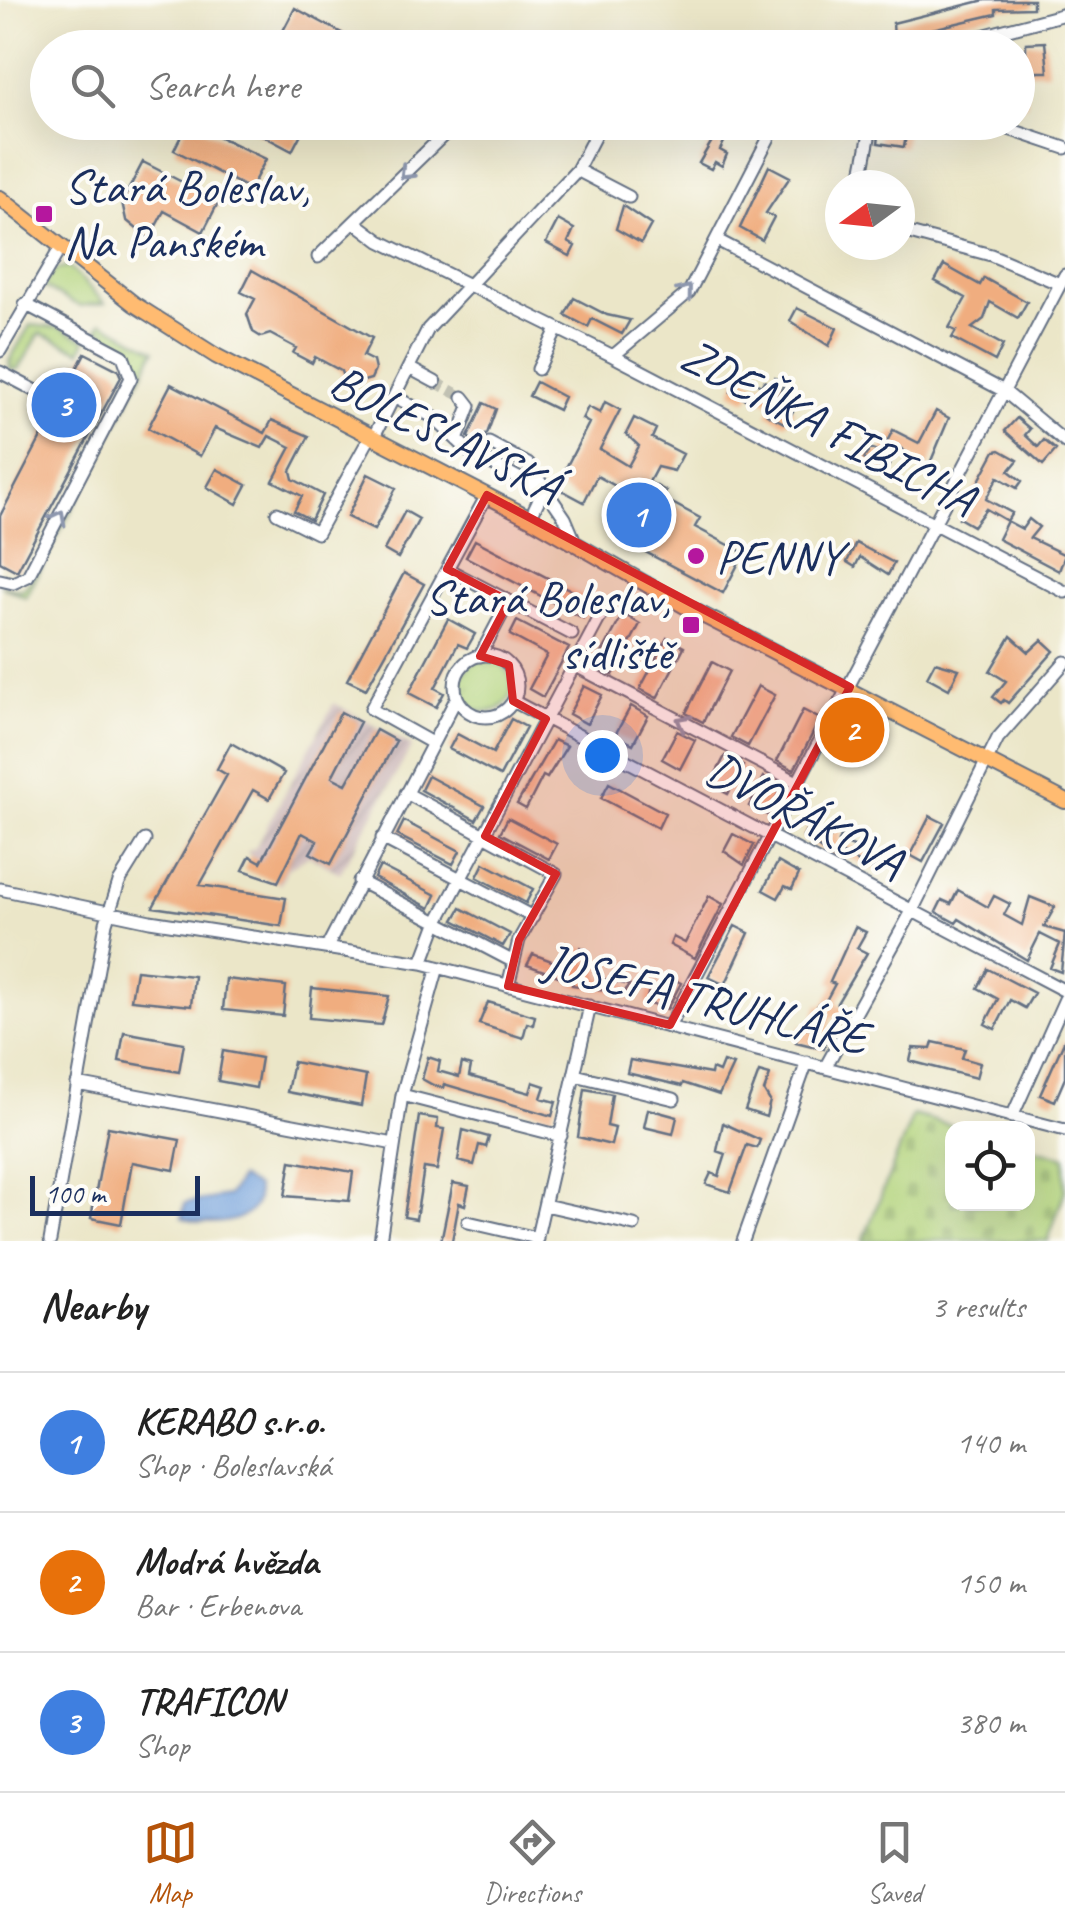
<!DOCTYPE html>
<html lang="en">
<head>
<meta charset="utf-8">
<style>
  body { margin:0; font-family:Caveat,sans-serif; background:#f2f2f2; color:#222 }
  .controls { position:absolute; right:30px; bottom:30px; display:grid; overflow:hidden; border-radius:20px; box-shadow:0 10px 40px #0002 }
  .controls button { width:90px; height:90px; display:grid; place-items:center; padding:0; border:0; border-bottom:2px solid #e0e0e0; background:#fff; color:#222; font:50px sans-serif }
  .compass { position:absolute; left:825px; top:170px; width:90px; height:90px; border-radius:50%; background:#fff; box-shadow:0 10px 40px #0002; rotate:255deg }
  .scale { position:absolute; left:30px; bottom:25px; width:170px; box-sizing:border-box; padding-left:10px; border:5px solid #1b2f5e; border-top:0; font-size:28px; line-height:35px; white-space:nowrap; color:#1b2f5e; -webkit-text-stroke:8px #fdfcf7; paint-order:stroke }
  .you { position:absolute; left:602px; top:755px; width:35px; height:35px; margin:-25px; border:8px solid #fff; border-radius:50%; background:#1a73e8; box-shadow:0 0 0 15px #1a73e833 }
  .badge { display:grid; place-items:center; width:65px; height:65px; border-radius:50%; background:#b45309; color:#fff; font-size:32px; font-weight:700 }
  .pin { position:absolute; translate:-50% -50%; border:5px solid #fff; box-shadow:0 2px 10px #0006 }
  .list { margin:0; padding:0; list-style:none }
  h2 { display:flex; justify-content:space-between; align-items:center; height:130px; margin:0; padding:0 40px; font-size:42px }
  h2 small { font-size:32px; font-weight:400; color:#767676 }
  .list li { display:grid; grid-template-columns:65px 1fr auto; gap:30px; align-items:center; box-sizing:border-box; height:140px; padding:0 40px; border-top:2px solid #e0e0e0 }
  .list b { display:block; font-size:38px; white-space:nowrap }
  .list p { margin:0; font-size:32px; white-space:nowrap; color:#767676 }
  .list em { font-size:32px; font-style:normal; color:#767676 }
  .icon { flex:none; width:55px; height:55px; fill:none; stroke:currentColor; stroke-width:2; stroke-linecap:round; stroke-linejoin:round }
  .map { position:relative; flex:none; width:1065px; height:1241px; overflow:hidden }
  .search { position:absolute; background:#fff; box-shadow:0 10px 40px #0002; left:30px; right:30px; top:30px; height:110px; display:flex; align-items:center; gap:25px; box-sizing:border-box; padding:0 35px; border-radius:55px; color:#767676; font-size:38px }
  .sheet { height:550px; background:#fff }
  nav { display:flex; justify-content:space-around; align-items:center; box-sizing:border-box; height:140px; border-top:2px solid #e0e0e0; background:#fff; font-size:28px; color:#767676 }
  nav a { display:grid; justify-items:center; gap:5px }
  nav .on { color:#b45309 }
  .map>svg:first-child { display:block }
  .industrial { fill:url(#industrial-furrows) }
  .grass { fill:url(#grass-tufts); stroke:#66816c; stroke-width:2.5 }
  .cemetery { fill:url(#cemetery-stones); stroke:#66816c; stroke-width:2.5 }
  .water { fill:#72a0db; stroke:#46689c; stroke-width:2.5 }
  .building { fill:#f0ad7f }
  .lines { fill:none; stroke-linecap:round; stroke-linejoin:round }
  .minor-tunnel { stroke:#c1c1b3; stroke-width:11; stroke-dasharray:11 5.5; stroke-linecap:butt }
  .minor-casing { stroke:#646f83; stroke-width:15 }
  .major-casing { stroke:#646f83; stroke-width:18 }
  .minor { stroke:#fff; stroke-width:11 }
  .major { stroke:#ffbb71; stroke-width:14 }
  .oneway { stroke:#8d97ae }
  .marked { fill:#d62828; fill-opacity:0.2; stroke:#d62828; stroke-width:8; stroke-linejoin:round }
  .poi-dot { fill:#b5179e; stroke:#fdfcf7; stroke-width:4 }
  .labels { text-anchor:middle; stroke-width:8; stroke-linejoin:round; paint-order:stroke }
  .poi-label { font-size:48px; fill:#1b2f5e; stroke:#fdfcf7; text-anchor:start }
  .street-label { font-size:48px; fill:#1b2f5e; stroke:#fdfcf7 }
</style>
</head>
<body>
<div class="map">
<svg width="1065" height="1241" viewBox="0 0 1065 1241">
  <defs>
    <pattern id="industrial-furrows" width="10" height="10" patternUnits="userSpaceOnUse" patternTransform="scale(2.5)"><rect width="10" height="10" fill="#d1bfbf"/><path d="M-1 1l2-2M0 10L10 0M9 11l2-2" fill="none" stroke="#b3a4a7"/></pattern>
    <pattern id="grass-tufts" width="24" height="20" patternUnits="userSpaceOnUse" patternTransform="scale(2.5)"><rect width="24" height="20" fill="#b2d37b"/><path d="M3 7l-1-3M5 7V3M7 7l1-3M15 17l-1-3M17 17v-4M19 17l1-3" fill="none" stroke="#98b56d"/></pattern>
    <pattern id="cemetery-stones" width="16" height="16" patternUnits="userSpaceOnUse" patternTransform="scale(2.5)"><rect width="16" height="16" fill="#b2d37b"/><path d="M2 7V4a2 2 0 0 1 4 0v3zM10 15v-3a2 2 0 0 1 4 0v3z" fill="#98b56d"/></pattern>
  </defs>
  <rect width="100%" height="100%" fill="#fdfcf7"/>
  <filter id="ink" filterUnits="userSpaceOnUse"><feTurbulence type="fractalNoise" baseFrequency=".01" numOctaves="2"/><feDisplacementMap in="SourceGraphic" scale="20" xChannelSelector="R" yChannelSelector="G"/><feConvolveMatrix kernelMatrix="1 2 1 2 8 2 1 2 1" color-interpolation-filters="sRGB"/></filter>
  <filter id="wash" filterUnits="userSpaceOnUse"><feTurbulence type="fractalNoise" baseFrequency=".0048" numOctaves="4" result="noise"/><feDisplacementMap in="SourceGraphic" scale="40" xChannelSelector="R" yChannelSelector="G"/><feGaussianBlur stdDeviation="2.25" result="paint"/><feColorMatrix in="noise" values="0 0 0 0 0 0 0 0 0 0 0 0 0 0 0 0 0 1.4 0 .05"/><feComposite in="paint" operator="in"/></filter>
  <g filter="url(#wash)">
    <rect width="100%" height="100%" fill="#ebe6c8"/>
    <path class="industrial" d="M334,703L412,746L340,873L308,856L287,869L280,885L247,852L255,848Z"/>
    <path class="grass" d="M68,267L72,270L105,303L79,306L42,286L55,270Z
      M102,322L155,350L26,597L0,585L22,590L31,580L139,372L134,354L104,339L106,333L101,330L95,335Z
      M30,325L61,328L86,340L81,351L40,333L19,369L10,370L9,361Z
      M460 686a26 26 0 1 1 52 0a26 26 0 1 1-52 0Z"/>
    <path class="cemetery" d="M913,1115L961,1128H952V1204H1028V1147L1065,1157V1190L1048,1241H863Z"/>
    <path class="water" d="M240,1178L256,1187C266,1224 207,1229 182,1217L185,1203L228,1196Z"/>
    <g id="blocks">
      <path class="building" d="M985,0H1033V8L996,9V14L894,38L893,23Z
        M295,8L370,48H274Z
        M1045,42L1048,72H1026L1027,104H1018V49H1025L1026,61V43Z
        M188,122L266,159L250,189L174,150Z
        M237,122H307L292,151Z
        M723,122H734L720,150L727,154L722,166L715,162L711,169L699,163Z
        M881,122L908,125L904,147L878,143Z
        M143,162L219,201L203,232L164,211L149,239L126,220L122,202Z
        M769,166L790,177L766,213L774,217L762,240L740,228Z
        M623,206L651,225L641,243L616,229Z
        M558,220L574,229L568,242L575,246L570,256L546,243Z
        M944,265L980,285L984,278L1027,302L1018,318L990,302L984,319L972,328L1003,345L995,361L952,338L956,331L949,328L966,298L935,281Z
        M252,270L372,338L363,356L373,361L375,370L371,379L353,384L344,380L341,371L315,357L312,363L293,353L296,348L270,334L261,337L253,332L247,314L255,299L241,292Z
        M574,298L607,315L630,320L622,334L592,319L588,327L565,315Z
        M797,308L837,328L829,346L790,321Z
        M85,353L118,370L121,377L17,571L0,562V516Z
        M740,374L761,386L764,381L771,385L775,378L785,382L776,400L794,409L786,424L767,414L773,404L751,392L747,400L731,392Z
        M536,382L564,397L558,410L529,396Z
        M171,384L265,433L272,420L309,436L291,471L293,479L323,495L311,520L294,511L302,496L273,481L291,447L269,436L262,448L215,428L200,456L148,428Z
        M605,402L620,410L600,449L628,466L639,446L626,434L634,418L656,429L652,438L683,454L674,471L657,467L649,482L666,491L663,498L700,518L695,527L744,553L723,593L619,538L628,522L620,519L632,495L597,476L584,502L556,487L589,423L582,419L588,407L600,413Z
        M484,403L496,409L487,434L474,443L468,437Z
        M936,411L949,418L928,468L899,447L886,471L864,459L870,448L881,453L893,430L919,443Z
        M1017,418L1030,429L1025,435L1038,447L1044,440L1056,450L1043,465L1005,431Z
        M1000,450L1018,460L1009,471L1022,481L1017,488L998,477L986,499L1012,513L1007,521L986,509L973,526L959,518L995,451Z
        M217,469L247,485L237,504L207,487Z
        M368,474L396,488L374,530L347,517Z
        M405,511L419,519L398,558L384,550Z
        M1029,519L1039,527L1030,538L1065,555L1059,571L998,539L1007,521L1022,529Z
        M475,540L592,601L583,618L466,557Z
        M856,543L894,563L888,575L860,557L855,567L847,562Z
        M404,573L424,584L366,689L347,680Z
        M623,614L640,624L613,675L595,666Z
        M448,619L475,634L467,648L458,644L435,688L444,693L436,707L409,693Z
        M517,621L569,648L543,697L529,689L547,655L510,635Z
        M1011,636L1029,652L1042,640L1054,651L1008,703L1004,700L1001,703L993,697L1006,681L990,671Z
        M667,638L684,647L657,698L640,689Z
        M712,662L729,671L703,722L686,713Z
        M935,662L959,669L949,689L927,677Z
        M584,686L602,695L587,724L569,714Z
        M758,686L775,695L748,746L731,737Z
        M631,706L648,716L633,744L615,735Z
        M803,710L820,719L794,770L777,761Z
        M341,712L360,722L332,777L346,784L376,730L396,741L331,864L310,853L317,841L302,833L278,882L243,870L250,856L261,862Z
        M511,719L526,727L500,776L449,749L457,734L493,753Z
        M677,731L695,740L680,769L662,759Z
        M554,740L567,746L547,778L543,776L526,809L517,804Z
        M231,743L284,773L269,799L253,790L200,885L286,898L281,926L153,907L227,775L217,769Z
        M725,756L743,766L728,794L710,785Z
        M428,776L484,806L476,820L421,790Z
        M764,777L782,787L767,815L749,806Z
        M609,783L665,813L658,828L601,798Z
        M930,816L944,823L923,862L910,855Z
        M508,818L557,844L549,859L500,833Z
        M404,821L460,851L453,864L397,835Z
        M808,827L830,838L834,829L842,833L838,841L883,858L873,870L841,853L837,861L803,837Z
        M733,834L754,845L744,865L724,851Z
        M778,862L799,874L792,889L785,886L778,898L763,890Z
        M484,863L533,889L526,903L477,877Z
        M380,866L436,895L430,908L374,878Z
        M958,890L988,907L994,896L1010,904L1004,915L1022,925L1030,897L1055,907L1044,927L1065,933L1061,972L1050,968L1060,944L1040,934L1027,960L959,919L956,923L936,912L942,900L951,904Z
        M709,896L723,904L695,958L670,945L673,937L685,943Z
        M461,908L510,934L503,946L454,920Z
        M735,926L749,933L725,985L708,977Z
        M855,927L866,932L857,948L867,953L837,1003L846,1008L839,1020L832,1016L824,1049L796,1042L800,1026L811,1028L818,1004L823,1006L835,984L830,982Z
        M581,947L589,951L584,960L599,968L600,978L629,985L624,993L572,985L573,981L527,965L533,954L565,966Z
        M988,969L1034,993L1025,1008L1010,1000L995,1029L985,1024L998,999L978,988Z
        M136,970L194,976L191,1006L131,1000Z
        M226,979L286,986L283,1016L223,1010Z
        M673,979L681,983L667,1009L646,1003L649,989L667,990Z
        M312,988L389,996L381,1025L309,1018Z
        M488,1002L535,1016L533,1025L527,1023L523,1038L479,1024Z
        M124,1032L184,1043L179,1072L119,1061Z
        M1065,1039V1078L1055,1101L1040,1095Z
        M933,1042L965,1049L962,1058L980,1063L976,1078L910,1061L913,1048L931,1049Z
        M223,1051L261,1058L256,1088L218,1081Z
        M428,1057L440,1061L438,1071L459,1077L462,1063L471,1066L469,1076L483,1080L530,1093L533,1082L545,1086L541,1098L556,1102L552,1116L444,1084L443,1088L433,1085L422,1079Z
        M630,1060L711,1074L712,1069L719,1072L723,1062L733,1065L719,1095L683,1083L682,1086L627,1073Z
        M293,1062L366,1076L361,1106L287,1092Z
        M759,1072L770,1075L764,1091L770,1101L766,1117L745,1110Z
        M585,1089L612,1094L607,1126L615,1128L611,1145L578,1137Z
        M648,1109L677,1117L673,1134L644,1127Z
        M419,1116L438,1119L437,1128L444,1129L437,1170L424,1168L416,1219L404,1217Z
        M723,1123L760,1140L757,1148L747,1145L730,1192L706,1184L711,1173L719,1176L726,1154L717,1151Z
        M108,1127L180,1140L174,1170L132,1162L121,1224L91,1218Z
        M463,1130L489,1137L486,1147L479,1145L474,1165L458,1161Z
        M291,1161L353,1172L349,1201L285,1196Z
        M453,1183L469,1186L465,1205L459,1203L452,1241H441Z"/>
    </g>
  </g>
  <g filter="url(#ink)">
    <use href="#blocks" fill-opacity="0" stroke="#646f83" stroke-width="2.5"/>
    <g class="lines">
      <path class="minor-tunnel" d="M435,382L463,397"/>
      <g class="minor-casing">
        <path id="minor" d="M937,48L1065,14
          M988,122L1065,148
          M577,170L629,197
          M860,185L872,122
          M356,223L380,241L613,356L1065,592
          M902,231L991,255L1060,284
          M717,240L1004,391L1065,442
          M318,257L457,122
          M0,351L61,247
          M613,356L689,292L777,122
          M409,368L435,382
          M538,369L557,329
          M0,372L42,394
          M395,397L433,417L470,452L543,491L530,518
          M373,438L428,329L577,170L602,122
          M457,440L470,406L463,397
          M474,454L489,443L528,464L565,518L576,544
          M487,495L447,569L572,634
          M277,513L317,533L370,437
          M0,580L13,583L28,576L131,378L123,356L25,304
          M455 686a31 31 0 1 1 62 0a31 31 0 1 1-62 0Z
          M480,656L509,601
          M574,665L801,784
          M513,701L1065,991
          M432,743L371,709L447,569
          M406,793L556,874L519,940L508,986
          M382,838L533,917
          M359,881L512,961
          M0,889L150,921L422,963L1065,1130
          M327,947L457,697
          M422,963L437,923L600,617
          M670,1025L1065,275
          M826,1066L911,913L998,738L1065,662
          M575,1075L674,1099
          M77,1084L394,1144
          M402,1095L561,1136
          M1012,1117L1065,999
          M545,1205L634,1225
          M468,1222L537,1238
          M50,1241L106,923L119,882L145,840
          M380,1241L402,1095L438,967
          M536,1241L590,1006
          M743,1241L807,1062"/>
      </g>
      <g class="major-casing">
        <path id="major" d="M0,198L134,304L216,356L530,518L683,605L1065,801"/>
      </g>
      <use href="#minor" class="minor"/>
      <use href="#major" class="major"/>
    </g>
    <defs><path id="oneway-chevron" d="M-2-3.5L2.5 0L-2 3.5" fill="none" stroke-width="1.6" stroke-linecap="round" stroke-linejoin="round" transform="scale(2.5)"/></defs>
    <g class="oneway">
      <use href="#oneway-chevron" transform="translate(406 173) rotate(135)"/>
      <use href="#oneway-chevron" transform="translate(686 291) rotate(-51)"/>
      <use href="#oneway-chevron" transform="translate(59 517) rotate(-62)"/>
      <use href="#oneway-chevron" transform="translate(683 722) rotate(-152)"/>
    </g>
  </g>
  <path class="marked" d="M487,495L850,687L670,1025L508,986L519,940L556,874L485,836L546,719L513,701L509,665L480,656L509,601L447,569Z"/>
  <g class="poi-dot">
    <rect x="34" y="204" width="20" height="20" rx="5"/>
    <circle cx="696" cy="556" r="10"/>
    <rect x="681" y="615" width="20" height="20" rx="5"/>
  </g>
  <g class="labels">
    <g class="poi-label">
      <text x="64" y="203">Stará Boleslav,<tspan x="64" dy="55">Na Panském</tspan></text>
      <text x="716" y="573">PENNY</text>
      <text x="671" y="614" text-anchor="end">Stará Boleslav,<tspan x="671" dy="55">sídliště</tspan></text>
    </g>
    <g class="street-label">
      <text transform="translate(829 426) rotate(28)" y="17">ZDEŇKA FIBICHA</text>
      <text transform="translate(446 433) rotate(27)" y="17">BOLESLAVSKÁ</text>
      <text transform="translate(806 814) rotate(28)" y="17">DVOŘÁKOVA</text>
      <text transform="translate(706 998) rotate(14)" y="17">JOSEFA TRUHLÁŘE</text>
    </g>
  </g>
</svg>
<div class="controls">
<button><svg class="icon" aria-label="locate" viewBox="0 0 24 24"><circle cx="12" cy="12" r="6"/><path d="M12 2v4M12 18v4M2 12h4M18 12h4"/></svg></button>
</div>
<svg class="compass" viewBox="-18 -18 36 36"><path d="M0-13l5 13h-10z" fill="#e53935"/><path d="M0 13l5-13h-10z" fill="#767676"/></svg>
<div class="scale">100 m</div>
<div class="you"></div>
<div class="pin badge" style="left:639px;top:515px;background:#3f7fe0">1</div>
<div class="pin badge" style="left:852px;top:730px;background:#e8710a">2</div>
<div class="pin badge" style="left:64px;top:405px;background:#3f7fe0">3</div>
<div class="search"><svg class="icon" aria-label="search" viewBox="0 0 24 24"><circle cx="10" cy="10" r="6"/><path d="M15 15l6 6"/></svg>Search here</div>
</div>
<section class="sheet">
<h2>Nearby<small>3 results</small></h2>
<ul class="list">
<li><span class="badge" style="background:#3f7fe0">1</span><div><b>KERABO s.r.o.</b><p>Shop · Boleslavská</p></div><em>140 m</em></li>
<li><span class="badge" style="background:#e8710a">2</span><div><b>Modrá hvězda</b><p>Bar · Erbenova</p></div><em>150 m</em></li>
<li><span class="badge" style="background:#3f7fe0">3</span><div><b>TRAFICON</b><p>Shop</p></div><em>380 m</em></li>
</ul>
</section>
<nav>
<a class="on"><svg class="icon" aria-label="map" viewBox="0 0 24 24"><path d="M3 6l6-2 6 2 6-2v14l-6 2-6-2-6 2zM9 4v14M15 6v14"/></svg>Map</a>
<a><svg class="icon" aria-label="directions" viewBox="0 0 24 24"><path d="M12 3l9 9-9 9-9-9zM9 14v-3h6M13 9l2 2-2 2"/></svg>Directions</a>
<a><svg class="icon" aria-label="saved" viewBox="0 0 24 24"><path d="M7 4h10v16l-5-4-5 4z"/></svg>Saved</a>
</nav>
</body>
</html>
